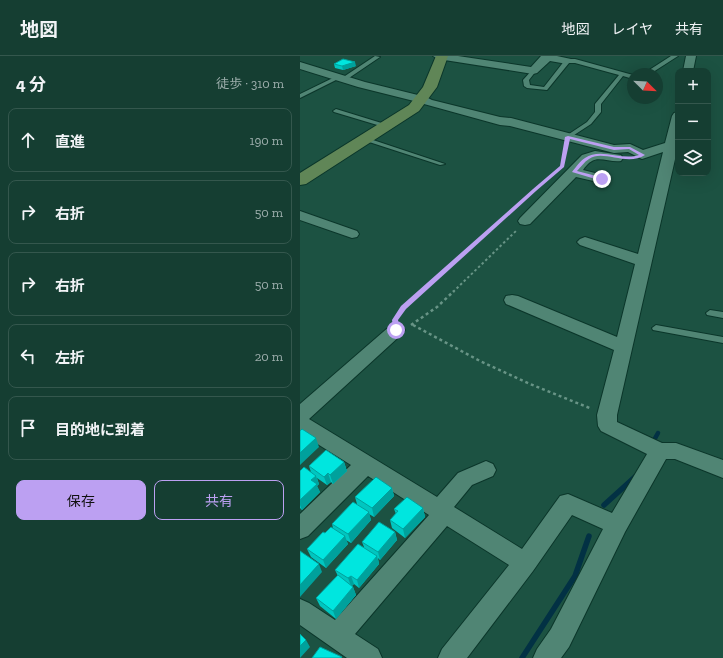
<!DOCTYPE html>
<html lang="ja">
<head>
<meta charset="utf-8">
<style>
  body { margin:0; font-family:"Zilla Slab","Noto Sans JP",serif; background:#1e453a; color:#f1f3f6 }
  .controls { position:absolute; right:12px; top:12px; display:grid; overflow:hidden; border-radius:8px; box-shadow:0 4px 16px #0002 }
  .controls button { width:36px; height:36px; display:grid; place-items:center; padding:0; border:0; border-bottom:1px solid #34574d; background:#153e32; color:#f1f3f6; font:20px sans-serif }
  .compass { position:absolute; left:327px; top:12px; width:36px; height:36px; border-radius:50%; background:#153e32; box-shadow:0 4px 16px #0002; rotate:114deg }
  .stop { position:absolute; width:12px; height:12px; margin:-9px; border:3px solid #bca0f2; border-radius:50%; background:#fff }
  .stop.end { background:#bca0f2; border-color:#fff; box-shadow:0 1px 4px #0008 }
  .list { margin:0; padding:0; list-style:none }
  h2 { display:flex; justify-content:space-between; align-items:center; height:52px; margin:0; padding:0 16px; font-size:17px }
  h2 small { font-size:13px; font-weight:400; color:#9daeac }
  .list li { display:grid; grid-template-columns:26px 1fr auto; gap:12px; align-items:center; box-sizing:border-box; height:64px; margin:0 8px 8px; padding:0 8px; border:1px solid #34574d; border-radius:8px }
  .list b { display:block; font-size:15px; white-space:nowrap }
  .list em { font-size:13px; font-style:normal; color:#9daeac }
  .actions { display:flex; gap:8px; padding:12px 16px }
  .actions a { flex:1; padding:9px 0; border:1px solid #bca0f2; border-radius:8px; text-align:center; font-size:14px; color:#bca0f2 }
  .actions .main { background:#bca0f2; color:#111 }
  .icon { flex:none; width:22px; height:22px; fill:none; stroke:currentColor; stroke-width:2; stroke-linecap:round; stroke-linejoin:round }
  .map { position:relative; flex:none; width:423px; height:602px; overflow:hidden }
  header { display:flex; align-items:center; gap:24px; box-sizing:border-box; height:56px; padding:0 20px; background:#153e32; border-bottom:1px solid #34574d }
  header strong { font-size:19px }
  nav { display:flex; gap:22px; margin-inline-start:auto; font-size:14px }
  main { display:flex }
  aside { flex:1; background:#153e32 }
  .map>svg:first-child { display:block }
  .lines { fill:none; stroke-linecap:round; stroke-linejoin:round }
  .stream-far1 { stroke:#023144; stroke-width:4.5 }
  .stream { stroke:#023144; stroke-width:5.5 }
  .lane-casing { stroke:#0b362a; stroke-width:2 }
  .street-casing { stroke:#0b362a; stroke-width:2 }
  .secondary-casing { stroke:#0b362a; stroke-width:2 }
  .path-far2 { stroke:#689486; stroke-width:1.5; stroke-dasharray:2 2; stroke-linecap:butt }
  .path-far1 { stroke:#689486; stroke-width:2; stroke-dasharray:2.5 2.5; stroke-linecap:butt }
  .path { stroke:#689486; stroke-width:2.5; stroke-dasharray:3 3; stroke-linecap:butt }
  .lane { fill:#508574; fill-rule:evenodd }
  .street { fill:#508574; fill-rule:evenodd }
  .secondary { fill:#608657; fill-rule:evenodd }
  .wall { fill:#00c6c0 }
  .shaded-wall { fill:#00a19c }
  .building { fill:#00e6df; stroke:#00a19c }
  .route { fill:#bca0f2 }
</style>
</head>
<body>
<header>
<strong>地図</strong>
<nav><a>地図</a><a>レイヤ</a><a>共有</a></nav>
</header>
<main>
<aside>
<h2>4 分<small>徒歩 · 310 m</small></h2>
<ul class="list">
<li><svg class="icon" aria-label="ahead" viewBox="0 0 24 24"><path d="M12 20V5M6 11l6-6 6 6"/></svg><div><b>直進</b></div><em>190 m</em></li>
<li><svg class="icon" aria-label="right" viewBox="0 0 24 24"><path d="M7 20v-9h11M14 6l5 5-5 5"/></svg><div><b>右折</b></div><em>50 m</em></li>
<li><svg class="icon" aria-label="right" viewBox="0 0 24 24"><path d="M7 20v-9h11M14 6l5 5-5 5"/></svg><div><b>右折</b></div><em>50 m</em></li>
<li><svg class="icon" aria-label="left" viewBox="0 0 24 24"><path d="M17 20v-9H6M10 6l-5 5 5 5"/></svg><div><b>左折</b></div><em>20 m</em></li>
<li><svg class="icon" aria-label="arrive" viewBox="0 0 24 24"><path d="M6 21V4h12l-3 4 3 4H6"/></svg><div><b>目的地に到着</b></div></li>
</ul>
<div class="actions"><a class="main">保存</a><a>共有</a></div>
</aside>
<div class="map">
<svg width="423" height="602" viewBox="0 0 423 602">
  <rect width="100%" height="100%" fill="#1c5242"/>
  <g class="lines">
    <path class="stream-far1" d="M353,386L358,377"/>
    <path class="stream" d="M304,449L336,420
      M222,602L275,520L289,480"/>
    <g class="lane-casing">
      <path id="lane" d="M75,0L80,1L46,24H42V22Z
        M371,0H378L350,18H343Z
        M267,3H275L333,19V23L323,20L301,48V56L291,68L268,83L265,81L266,80L287,66L295,56V48L319,19L275,7H269L247,34L227,32L224,30L223,24L233,13L236,15L229,24L230,29L244,31L265,4Z
        M37,20L42,21L0,42V38Z
        M36,53L88,69L89,70L84,71L34,56L33,55Z
        M63,82H67L145,108L140,109L63,84Z
        M410,254L423,256V262L407,259L406,257Z
        M356,269L423,281V287L353,274L352,272Z"/>
    </g>
    <g class="street-casing">
      <path id="street" d="M133,0H158L231,11L241,0H257L271,3L272,5L267,8L250,5L237,17L233,18L138,3Z
        M386,0H396L393,15H383Z
        M0,6L65,26L126,41L132,44L200,61L211,62L314,89L330,88L343,94L365,87L372,60L374,57L378,56V90L317,359V366L362,387H376L423,404V422L375,403H366L325,476L269,591L261,602H233L237,593L251,573L303,473L272,459L233,515L167,602H138L142,593L209,509L147,470L55,578L78,593L82,602H47L0,569V543L9,547L35,564L129,459L68,420L8,480L0,483V458L51,409L0,377V348L90,270L96,268L102,270L105,274L102,278L9,363L137,441L158,417L186,405L193,408L196,414L193,420L172,429L154,451L222,493L260,440L268,438L312,457L347,398L301,375L298,370L297,359L314,294L206,248L204,244L206,240L212,239L218,240L317,281L335,208L280,189L277,186L280,183L285,181L338,198L363,96L342,103L328,96L314,97L210,70L200,69L124,48L118,46L58,31L0,13Z
        M295,95L321,99L323,102L321,105C312,107 299,100 292,105C288,107 285,111 283,114L307,120L309,123L307,126L302,127L276,121L230,168L225,169L220,168L218,165L220,162L282,99Z
        M0,155L57,175L59,178L57,181L52,182L0,164Z"/>
    </g>
    <g class="secondary-casing">
      <path id="secondary" d="M136,0H148L137,31L119,55L6,128L0,129V117L109,49L123,31Z"/>
    </g>
    <path class="path-far2" d="M263,105L266,92"/>
    <path class="path-far1" d="M263,107L264,104
      M121,236L239,130
      M153,236L217,174"/>
    <path class="path" d="M97,261L104,251L122,235
      M111,269L137,251L154,235
      M113,269L180,305L230,328L292,353"/>
    <use href="#lane" class="lane"/>
    <use href="#street" class="street"/>
    <use href="#secondary" class="secondary"/>
  </g>
  <path class="wall" d="M34,8L56,10L43,14L35,12Z
    M44,406L47,415L33,428L31,426L27,429L17,422L19,428L17,430L20,436L2,454L0,452V415L11,416L9,410Z
    M92,432L94,440L74,461L69,458L71,464L51,487L46,484L48,488L26,512L11,501L7,493L25,477L33,472L32,468L57,448L55,441Z
    M123,452L125,461L105,482L92,472L90,464L96,458L94,453Z
    M95,476L97,484L80,504L78,502L79,508L59,532L54,528L52,530L53,531L56,539L36,563L20,550L16,542L38,520L35,514L64,491L62,486Z"/>
  <path class="shaded-wall" d="M55,6L56,10L43,14L42,10Z
    M16,382L19,391L0,409V397Z
    M44,406L47,415L33,428L30,419Z
    M28,417L31,426L27,429L24,421Z
    M16,420L19,428L17,430L20,436L2,454L0,449V444L11,424Z
    M92,432L94,440L74,461L72,452Z
    M123,452L125,461L105,482L103,473Z
    M69,456L71,464L51,487L48,478Z
    M95,476L97,484L80,504L78,496Z
    M45,480L48,488L26,512L23,504Z
    M77,500L79,508L59,532L57,524Z
    M19,508L22,516L0,541V529Z
    M51,520L54,528L51,530L48,522Z
    M53,531L56,539L36,563L33,555Z
    M6,584L10,591L0,602V590Z"/>
  <path class="building" d="M43,3L55,6L42,10L34,8Z
    M2,373L16,382L0,397V375Z
    M26,394L44,406L30,419L28,417L24,421L9,410Z
    M4,411L16,420L11,424L17,428L0,444V415Z
    M76,421L92,432L72,452L55,441Z
    M107,441L123,452L103,473L90,464L98,455L94,453Z
    M53,446L69,456L48,478L32,468Z
    M79,466L95,476L78,496L62,486Z
    M31,471L45,480L23,504L7,493L23,476L25,477Z
    M58,488L77,500L57,524L51,520L48,522L35,514Z
    M0,495L19,508L0,529Z
    M38,519L53,531L33,555L16,542Z
    M0,578L6,584L0,590Z
    M20,591L42,601L41,602H12Z"/>
  <path class="route" d="M268,80L314,91H330L345,99C327,111 303,93 289,103C284,106 281,111 277,115L304,122L302,125L272,116C276,111 280,105 285,102C300,91 322,105 339,99L329,93L314,94L270,83L264,111L236,135L106,253L98,264L100,274L96,276L94,275L92,264L101,250L233,133L260,110L265,81Z"/>
</svg>
<div class="controls">
<button>+</button>
<button>−</button>
<button><svg class="icon" aria-label="layers" viewBox="0 0 24 24"><path d="M12 4l9 5-9 5-9-5zM3 14l9 5 9-5"/></svg></button>
</div>
<svg class="compass" viewBox="-18 -18 36 36"><path d="M0-13l5 13h-10z" fill="#e53935"/><path d="M0 13l5-13h-10z" fill="#9daeac"/></svg>
<div class="stop" style="left:96px;top:274px"></div>
<div class="stop end" style="left:302px;top:123px"></div>
</div>
</main>
</body>
</html>
